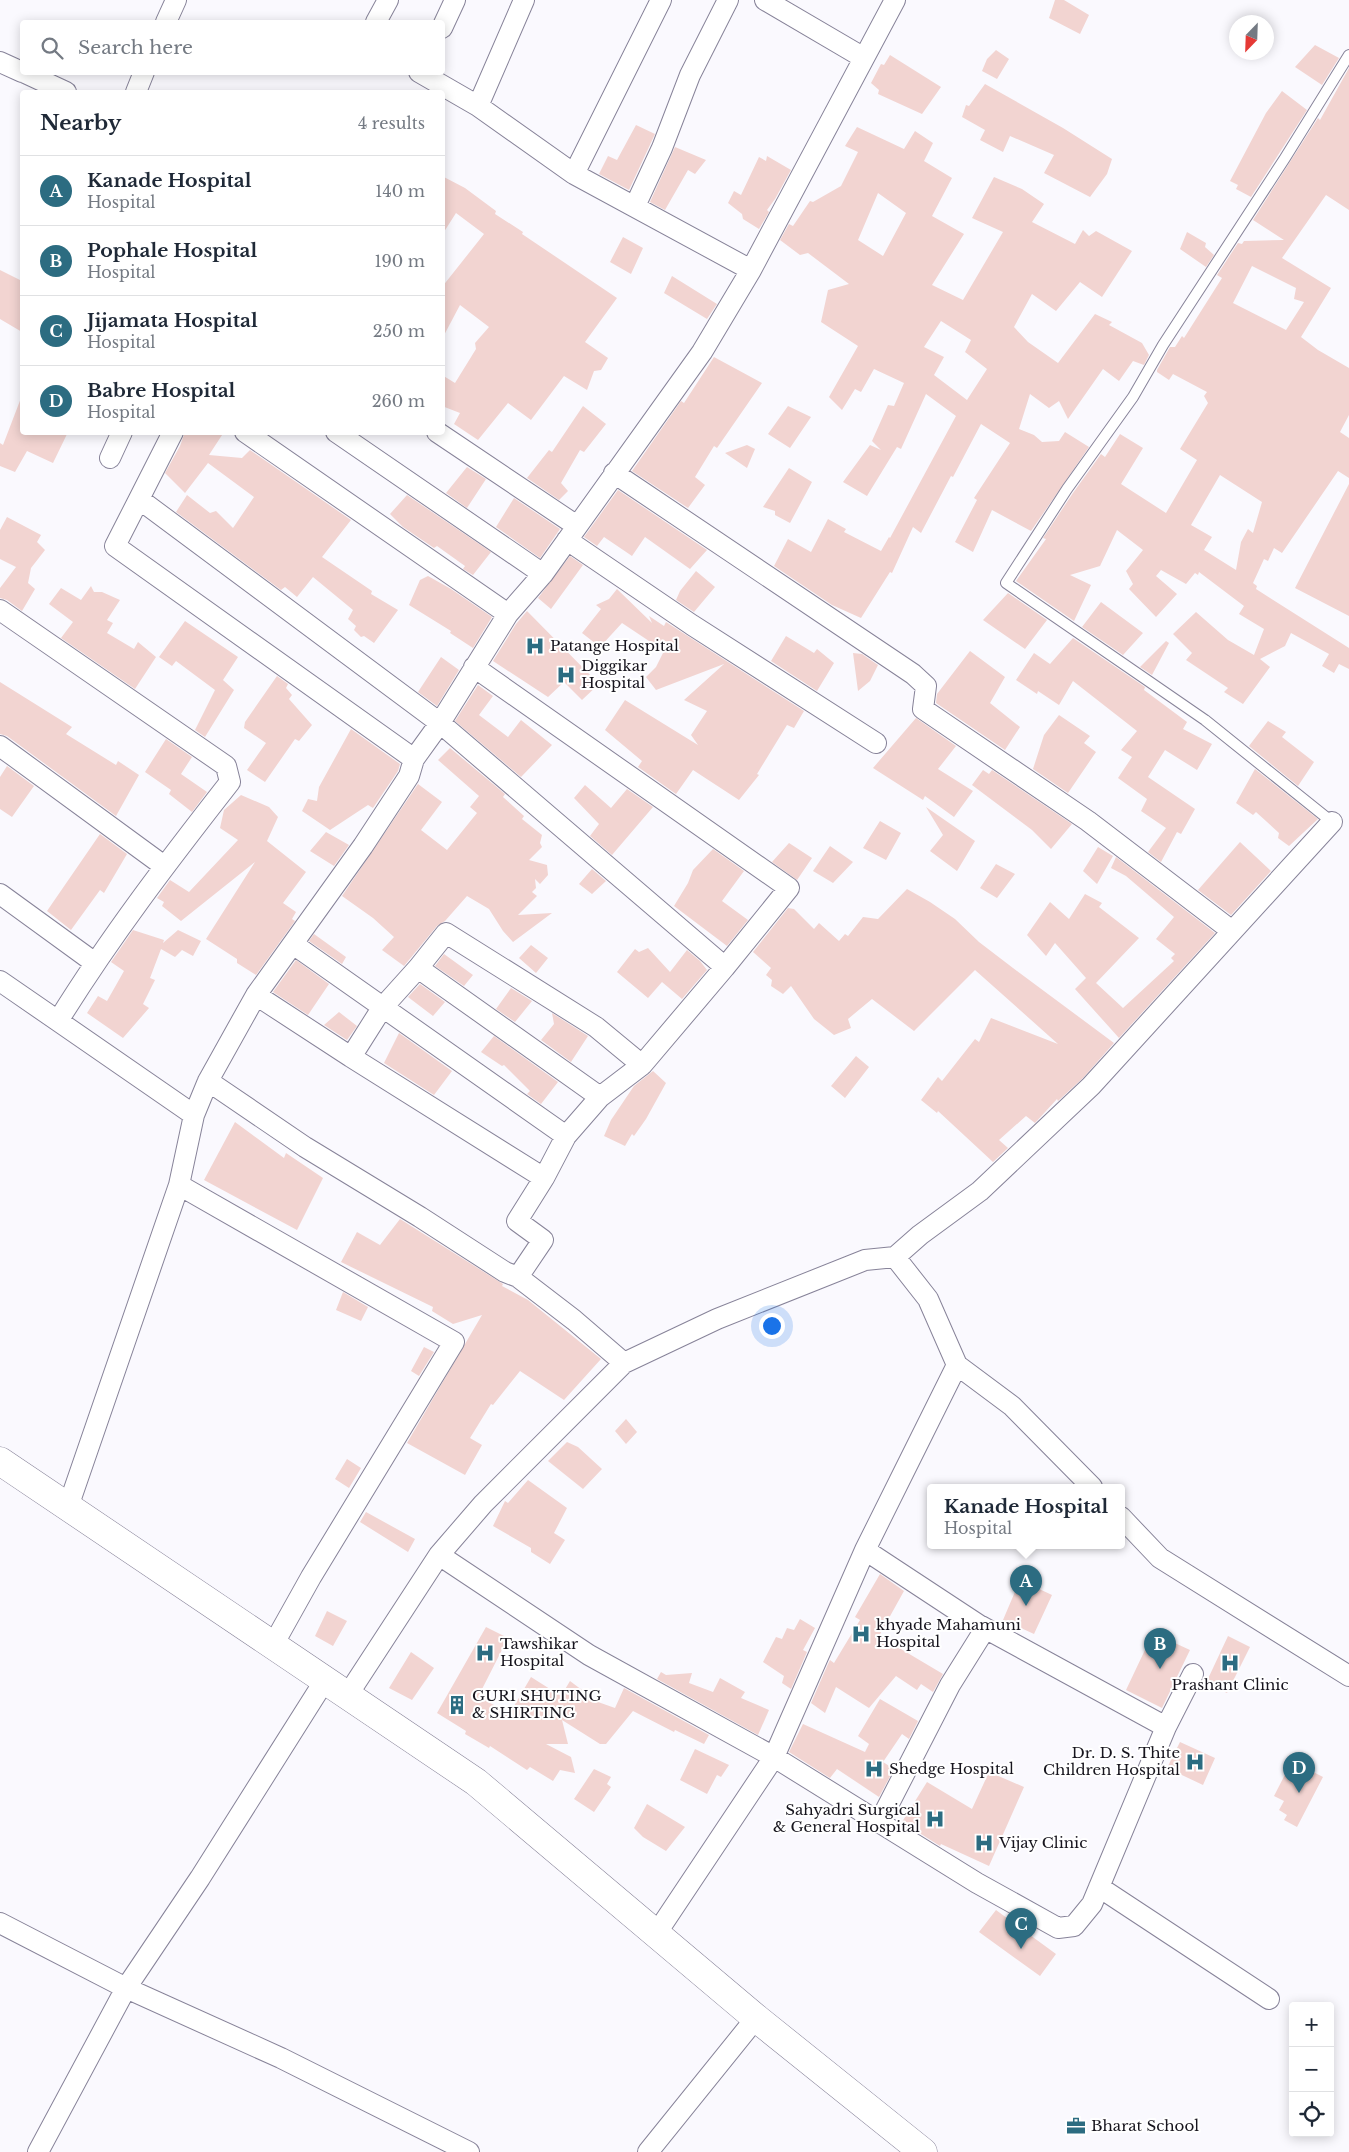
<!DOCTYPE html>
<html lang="en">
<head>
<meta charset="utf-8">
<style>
  body { margin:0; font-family:"Libre Baskerville",serif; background:#f6f6f7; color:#1f2937 }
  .controls { position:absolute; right:15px; bottom:15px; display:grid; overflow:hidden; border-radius:5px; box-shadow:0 2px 12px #0003 }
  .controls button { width:45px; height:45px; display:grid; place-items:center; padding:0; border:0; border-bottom:1px solid #e0e1e3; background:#fff; color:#1f2937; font:25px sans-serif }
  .compass { position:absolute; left:1229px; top:15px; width:45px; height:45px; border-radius:50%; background:#fff; box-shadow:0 2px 12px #0003; rotate:203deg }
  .you { position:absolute; left:771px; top:1325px; width:18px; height:18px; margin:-12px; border:4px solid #fff; border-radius:50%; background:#1a73e8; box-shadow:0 0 0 8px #1a73e833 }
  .badge { display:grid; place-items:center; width:32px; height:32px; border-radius:50%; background:#2c6c81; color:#fff; font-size:16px; font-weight:700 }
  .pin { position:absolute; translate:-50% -41px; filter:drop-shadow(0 1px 2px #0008) }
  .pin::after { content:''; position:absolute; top:26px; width:18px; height:15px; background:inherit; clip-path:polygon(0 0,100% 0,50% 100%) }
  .popup { position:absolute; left:927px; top:1484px; width:198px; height:65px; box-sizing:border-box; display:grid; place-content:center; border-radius:5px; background:#fff; filter:drop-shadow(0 1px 4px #0005); font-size:16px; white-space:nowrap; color:#747a83 }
  .popup b { font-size:19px; color:#1f2937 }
  .popup::after { content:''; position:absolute; left:50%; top:100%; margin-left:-10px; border:10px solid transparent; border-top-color:#fff }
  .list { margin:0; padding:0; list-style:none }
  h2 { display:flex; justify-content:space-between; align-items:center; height:65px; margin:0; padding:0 20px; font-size:21px }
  h2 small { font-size:16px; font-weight:400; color:#747a83 }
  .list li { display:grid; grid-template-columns:32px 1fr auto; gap:15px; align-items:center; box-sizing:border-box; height:70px; padding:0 20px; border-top:1px solid #e0e1e3 }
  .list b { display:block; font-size:19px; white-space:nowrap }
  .list p { margin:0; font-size:16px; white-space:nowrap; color:#747a83 }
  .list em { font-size:16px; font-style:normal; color:#747a83 }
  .icon { flex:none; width:28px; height:28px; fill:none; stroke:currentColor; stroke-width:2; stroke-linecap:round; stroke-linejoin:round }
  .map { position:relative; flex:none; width:1349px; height:2152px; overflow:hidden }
  .search { position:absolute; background:#fff; box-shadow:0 2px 12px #0003; left:20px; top:20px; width:425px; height:55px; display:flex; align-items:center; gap:12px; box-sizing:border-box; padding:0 18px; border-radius:5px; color:#747a83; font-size:19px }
  .panel { position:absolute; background:#fff; box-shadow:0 2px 12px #0003; left:20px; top:90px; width:425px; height:345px; border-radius:5px }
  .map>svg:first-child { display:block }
  .building { fill:#f2d4d1; fill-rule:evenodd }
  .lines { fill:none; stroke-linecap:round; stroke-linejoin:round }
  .service-casing { stroke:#878399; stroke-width:12 }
  .minor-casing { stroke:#878399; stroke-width:22 }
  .secondary-casing { stroke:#878399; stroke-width:29 }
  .service { stroke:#fff; stroke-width:10 }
  .minor { stroke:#fff; stroke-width:20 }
  .secondary { stroke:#fff; stroke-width:28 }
  .labels { text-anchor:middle; stroke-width:4; stroke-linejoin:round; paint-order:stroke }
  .poi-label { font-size:15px; fill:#17151e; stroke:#fff; text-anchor:start }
</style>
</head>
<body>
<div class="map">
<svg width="1349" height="2152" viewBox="0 0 1349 2152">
  <rect width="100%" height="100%" fill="#faf9fe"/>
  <path class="building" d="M1055,0H1064L1089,15L1080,34L1049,18Z
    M1315,45L1339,58L1322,85L1295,67Z
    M996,50L1009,59L997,79L982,71L987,59Z
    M890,55L941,87L922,114L878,94L879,90L871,83L881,64L884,65Z
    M1349,68V210L1326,195L1282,258L1331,288L1301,337L1318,350L1349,368V415L1340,432L1349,438V478L1338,471L1282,553L1274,548L1268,561L1264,559L1253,583L1257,586L1256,589L1349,648V669L1339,664L1334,673L1322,666L1329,654L1291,633L1285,646L1260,659L1270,667L1243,704L1224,692L1228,688L1186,660L1192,653L1173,634L1196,612L1228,640L1254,655L1264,629L1239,614L1244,606L1199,572L1198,575L1195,573L1186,584L1161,570L1156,576L1177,594L1156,617L1129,589L1133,584L1126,571L1143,550L1117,530L1100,566L1070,575L1091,585L1074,621L1016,581L1046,539L1043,538L1073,493L1101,454L1105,457L1120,434L1143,448L1121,484L1166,513L1197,460L1180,449L1208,403L1204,396L1207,392L1173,374L1169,380L1157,372V370L1170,347H1175L1182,336L1184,338L1222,278L1217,275L1238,243L1242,244L1244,241L1284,240L1253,220L1318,118L1320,120ZM1252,266L1296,288L1294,299L1304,302L1286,330L1233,303ZM1220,475L1262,502L1253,533L1248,529L1241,542L1236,570L1204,550L1212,537L1191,525Z
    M985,84L1063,128L1112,159L1107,174L1090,197L1044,173L1054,155L1010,136L1003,152L980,140L985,130L962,117L966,105L969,106Z
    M1282,91L1307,110L1251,197L1236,189L1238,185L1230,181L1266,113Z
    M636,125L655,134L629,190L599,174L608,156L617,160Z
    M857,127L904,149L915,131L933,143L924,161L952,178L932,216L964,234L932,285L963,300L1003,232L972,218L994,177L1022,189L1044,204L1032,222L1075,244L1083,230L1089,236L1096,231L1132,251L1102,297L1080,282L1056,311L1032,294L1014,327L1028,342L1058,363L1095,314L1112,322L1109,325L1142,343L1149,355L1144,365L1133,361L1119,381L1103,369L1068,419L1059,401L1049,408L1030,394L1019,429L1034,435L1042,442L1059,441L1065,432L1089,447L1031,531L992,510L973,552L955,542L977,500L974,498L1010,443L981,424L953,477L951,476L921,533L913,527L892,573L890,572L861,618L832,605L774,566L788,539L811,552L828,519L846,529L844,532L881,551L889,537L890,538L956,416L926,394L901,449L897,447L867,496L843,482L870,445L881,450L872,441L888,405L894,406L904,383L874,369L861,392L855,389L842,410L829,397L858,346L821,322L828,290L849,284L808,253L800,255L780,240L789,224L793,226L810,201L813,202L841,186L858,152L845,146ZM878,193L906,213L883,256L858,240ZM941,321L971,340L965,352L987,369L967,400L934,375L944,357L924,347Z
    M675,147L706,160L695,174L688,170L665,210L650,202Z
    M767,156L791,170L775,199L767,210L769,212L759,229L743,219L742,214L728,203L734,191L741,195L759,157L766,161Z
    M442,176L465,188L496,211L495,214L523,232L522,234L617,298L585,342L608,358L601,370L594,371L587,390L564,376L531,420L508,403L478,440L454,424L460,413L442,406V375L455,383L476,349L475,343L489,327L460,305L442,339V287L484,234L456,213L442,235Z
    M1187,232L1206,243L1205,247L1214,255L1206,267L1180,249Z
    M623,237L643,248L631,274L610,262Z
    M0,270L22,281V332L0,319Z
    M672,276L717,304L707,319L664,293Z
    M714,357L762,383L717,448L714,446L695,477L705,485L688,508L632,471L681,401L684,403Z
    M21,398H22V432H68L53,463L27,451L15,472L0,466V443L3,445Z
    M583,406L606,424L584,452L580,450L561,483L568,491L559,500L527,478L549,450L552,452Z
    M788,406L811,417L790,448L768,434Z
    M185,432H224L209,455L242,458L250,450L351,520L322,557L372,591L371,594L398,610L374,643L364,636L361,637L354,630L356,626L348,619L353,610L313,577L297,597L285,587L281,590L176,512L187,495L210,513L216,511L233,528L254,497L208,463L185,493L165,473L180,446Z
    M747,445L755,449L747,468L725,453Z
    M467,467L486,479L467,508L446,493Z
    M789,468L812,482L790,523L775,515V511L763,507Z
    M1349,484V616L1295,588Z
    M618,490L707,550L690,569L645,537L632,556L604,537L597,546L584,537Z
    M407,495L491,552L473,575L463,569L465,566L437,546L434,548L403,527L390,514Z
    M514,498L560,529L540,558L496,527Z
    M7,517L41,535L37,542L45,550L31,568L28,583L35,589L22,611L7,600L0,598V588L16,567L0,559V530Z
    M570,556L583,565L551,609L538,598Z
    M696,571L715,587L694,612L676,600L680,591Z
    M428,576L451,589L492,617L473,648L450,633L451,631L409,605L420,580Z
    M91,586L94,592H102L120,600L107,620L113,623L107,633L134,649L138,642L156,657L135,689L61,638L73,622L49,604L61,588L81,600Z
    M617,589L652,623L649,616L664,626L666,622L804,711L794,728L787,725L757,774L759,775L739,800L693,770L676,794L638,767L642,761L605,730L625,700L698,745L691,735L707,711L684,700L724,664L656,690L646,677L656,667L664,651L622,623L600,647L582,633L601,609L596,605L609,599Z
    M1008,593L1047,620L1025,649L983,620Z
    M1101,602L1143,633L1123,655L1082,627Z
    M527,611L599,684L582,700L564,682L548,697L493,661L516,624Z
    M185,621L238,657L223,680L234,690L205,737L195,730L215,690L176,661L172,666L159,657Z
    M786,636L814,653L817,649L834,663L817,691L771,661Z
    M1073,638L1145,687L1144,690L1187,722L1183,729L1212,744L1197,770L1165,750L1148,777L1195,809L1181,834L1177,832L1161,862L1148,852L1166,828L1141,811L1147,799L1118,778L1132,757L1121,750L1137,731L1073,681L1059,705L1038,691L1037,694L1016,680L1034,653L1050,664Z
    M1166,641L1169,643L1152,675L1140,667Z
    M970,651L1005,677L990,703L1020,727L1005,750L936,703L937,694Z
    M853,653L862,654L878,665L870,681L858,691Z
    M441,657L459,670L437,706L418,692Z
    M277,676L288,684L286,688L292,695L289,699L312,725L299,741L295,739L265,782L247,770L266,743L244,728L245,722Z
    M0,682L72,727L66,734L116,765L118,761L139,775L116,816L7,736L0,734Z
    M478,685L493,696L479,715L508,737L521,720L552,745L521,777L455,721Z
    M1059,715L1090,736L1084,743L1096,752L1068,793L1033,769L1044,735Z
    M916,718L956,746L938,769L973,791L954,817L925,796L923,800L873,768Z
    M1268,721L1286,732L1282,737L1314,762L1298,786L1249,746Z
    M351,729L400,764L398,771L373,808L368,805L330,830L302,811L308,799L317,801L319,787Z
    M166,739L192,757L181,774L207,792L192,812L169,794L171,790L145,772Z
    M450,748L505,794L503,797L524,816L522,819L542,835L540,843L542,847L529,860L547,865L548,875L540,884L535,879L536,888L532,892L537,896L518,915L552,913L513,942L503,931L489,909L467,896L445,921L437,926L404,966L382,950L394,937L373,918L342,896L418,784L442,802L421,830L447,850L477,813L470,807L479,796L438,760Z
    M7,766L34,786L12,817L0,809V777Z
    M1255,769L1318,819L1289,846L1278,838L1279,833L1256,812L1253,815L1236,803Z
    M983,770L989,774L992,770L1072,824L1051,849L1032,830L972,785Z
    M585,785L611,808L627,789L653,807L612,855L590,836L599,824L574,798Z
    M241,795L269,807L278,817L267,841L306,872L283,903L296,912L292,919L295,921L256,975L237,963V959L206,939L255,862L181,921L162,906L164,902L157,898L170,880L189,892L238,840L220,828L224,810Z
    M926,807L975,841L957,871L930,851L943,835Z
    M880,821L901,833L886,860L863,848Z
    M326,832L349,845L334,866L310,851Z
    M100,834L127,854L104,893L100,890L71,930L47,911Z
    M1240,842L1271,871L1231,915L1198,890Z
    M789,843L812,858L797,880L772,862Z
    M830,846L853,862L833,883L813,871Z
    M1098,847L1113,856L1097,884L1083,871Z
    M713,849L744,871L722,901L748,920L727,946L674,906L688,883L693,870Z
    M1116,857L1215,933L1119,1038L1075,989L1086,978L1055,943L1046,956L1027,935L1050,902L1069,919L1085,894L1102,903L1099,907L1139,938L1096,983L1123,1008L1174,961L1171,958L1175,954L1156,939L1174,917L1126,876L1111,868Z
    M996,864L1015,874L997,898L980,888Z
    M592,869L606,881L592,894L579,884Z
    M907,889L930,902L955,919L979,942L1013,968L1114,1043L1083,1078L1058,1101L1057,1099L1035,1123L1026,1116L999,1140L1008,1148L993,1162L938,1111L937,1113L921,1100L938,1077L942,1081L975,1039L979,1042L991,1018L1058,1044L975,970L914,1031L872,999L848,1019L851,1028L834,1035L814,1019L791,986L783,994L771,986L772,980L766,975L771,968L753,952L788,908L794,909L814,929L819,923L839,941L845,934L848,936L863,917L878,919Z
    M133,930L164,940L163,943L178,930L201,941L193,956L182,950L175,957L161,949L150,978L155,980L143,1004L149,1008L123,1038L87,1013L98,996L107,1001L124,971L111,962Z
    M314,934L346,957L342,964L309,941Z
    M531,945L548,958L536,973L519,958Z
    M648,948L670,972L687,950L700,961L707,970L682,999L662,982L648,998L617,972L635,949L639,952Z
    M444,954L473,975L464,986L435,966Z
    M296,960L329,984L308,1015L273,992Z
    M420,984L445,1002L433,1016L408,997Z
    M511,988L532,1001L515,1022L496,1009Z
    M339,1012L357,1026L347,1040L324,1025Z
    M552,1013L588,1036L571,1062L541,1040L554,1024Z
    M399,1033L452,1071L434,1095L384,1063Z
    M494,1036L558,1082L541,1104L527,1094L530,1091L504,1065L502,1066L481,1052Z
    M856,1056L869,1067L845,1098L831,1086Z
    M653,1071L666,1083L646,1119L634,1136L632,1134L625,1146L604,1136L611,1120L634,1086Z
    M235,1122L284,1158L286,1153L323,1178L297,1230L204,1180Z
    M400,1219L503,1284L502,1286L528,1300L601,1359L564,1400L520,1371L493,1405L491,1404L470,1438L482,1445L465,1475L407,1443L482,1315L453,1324L432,1311L433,1307L341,1262L357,1232L380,1245Z
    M343,1292L368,1307L361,1321L336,1310Z
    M424,1347L434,1352L419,1376L411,1371Z
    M626,1419L637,1432L626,1444L615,1431Z
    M567,1442L578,1447L602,1469L583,1489L548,1461Z
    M347,1459L361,1468L349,1488L335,1479Z
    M528,1480L567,1508L554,1533L565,1540L550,1564L531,1552V1548L493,1526L505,1501L508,1503Z
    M366,1512L415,1539L408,1552L360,1522Z
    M880,1574L904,1591L879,1636L943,1674L933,1692L921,1684L917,1690L896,1676L869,1708L836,1687L825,1713L811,1703L828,1664L830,1660L834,1663L860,1620L855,1617Z
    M1020,1580L1052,1595L1034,1634L1003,1620Z
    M327,1611L347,1621L333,1646L315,1636Z
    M800,1619L815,1628L803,1650L807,1652L791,1689L782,1683L784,1676L763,1662L776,1637L782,1639L787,1628L794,1630Z
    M486,1627L508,1638L478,1697L510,1713L531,1677L561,1696L570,1681L598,1702L615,1708L624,1688L709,1735L704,1744L675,1730L674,1732L633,1711L606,1744H600L562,1720L568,1744H546L571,1757L575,1773L560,1770L553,1781L530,1767L527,1770L490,1746L489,1748L465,1734L466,1731L437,1713Z
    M1153,1633L1190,1650L1162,1708L1126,1690Z
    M1228,1636L1250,1647L1227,1693L1206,1683Z
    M411,1652L434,1668L412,1700L389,1688Z
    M661,1672L666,1675L692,1673L689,1683L713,1692L720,1678L745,1692L741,1698L769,1710L758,1735L657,1679Z
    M880,1699L918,1721L909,1739L902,1734L883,1762L894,1769L879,1797L837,1769L830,1778L789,1752L803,1724L865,1752L869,1744L858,1736Z
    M1180,1742L1215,1758L1203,1785L1167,1768Z
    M695,1749L729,1765L721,1777L717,1775L707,1794L680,1780Z
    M1292,1761L1323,1777L1297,1827L1284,1820L1287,1815L1279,1810L1284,1801L1274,1796Z
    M594,1769L611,1777L607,1784L611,1787L594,1812L574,1799Z
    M989,1772L1024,1787L989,1866L941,1844L940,1846L902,1822L927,1782L972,1809Z
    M647,1804L685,1827L666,1851L643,1837L634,1828Z
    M996,1910L1056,1954L1040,1976L979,1932Z"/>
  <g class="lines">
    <g class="service-casing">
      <path id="service" d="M1332,822L1205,720L1006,583L1067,489L1133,397L1163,345L1285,158L1349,55"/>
    </g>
    <g class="minor-casing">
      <path id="minor" d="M765,0L864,58
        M166,22L176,0
        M376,22L388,0
        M442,28L455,0
        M0,62L22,72
        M23,72L66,92
        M419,72L478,106L574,174L751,270
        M136,92L144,72
        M478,106L524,0
        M574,174L661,0
        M635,206L662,148L690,75L728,0
        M173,432L139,499L440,723L725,967L789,888L474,667
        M245,432L508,614
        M336,432L543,574
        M437,432L577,526
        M110,458L122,432
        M614,473L913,674L926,686L923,709L1088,821L1232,931
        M139,499L115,546L414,759
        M567,540L692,625L876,743
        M0,610L226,766L230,782C169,860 110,937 58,1021L0,981
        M0,746L164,866
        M0,894L95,963
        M293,944L566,1136L544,1178L351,1057
        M418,968L600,1097
        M256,995L351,1057L382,1008L418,968L446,933L596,1027L642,1065L725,967
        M58,1021L194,1115
        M208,1081L305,1147L420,1217L505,1272L518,1277L574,1320L624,1363
        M566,1136L600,1097L642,1065
        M179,1185L454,1342L311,1577L273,1645
        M895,1257L928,1299L957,1365L1012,1406L1092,1487
        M518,1277L543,1240L517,1221L544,1178
        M68,1507L179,1185L194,1115L208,1081L256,995L363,846L409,776L414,759L440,723L508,614L543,574L702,352L751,270L895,0
        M1121,1517L1160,1558L1349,1676
        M865,1550L985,1629L950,1685L879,1823
        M439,1555L589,1655L774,1757L977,1883L1058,1928L1074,1926L1092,1904L1166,1727L1193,1674
        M981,1626L1166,1727
        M347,1696L439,1555L483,1504L624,1363L717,1319L865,1260L895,1257L920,1235L980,1191L1091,1086L1332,822
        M1099,1887L1269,1999
        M0,1923L126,1988L281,2058L469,2152
        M656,1934L774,1757L865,1550L957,1365
        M38,2152L126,1988L200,1878L325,1680
        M648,2152L756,2018"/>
    </g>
    <g class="secondary-casing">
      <path id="secondary" d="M0,1461L476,1782L756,2018L923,2152"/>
    </g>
    <use href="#service" class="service"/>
    <use href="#minor" class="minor"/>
    <use href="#secondary" class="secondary"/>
  </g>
  <defs>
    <g id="hospital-bare" transform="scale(1.5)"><path d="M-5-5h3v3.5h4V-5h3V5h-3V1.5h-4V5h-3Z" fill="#2c6c81" stroke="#fff" stroke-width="2.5" paint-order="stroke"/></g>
    <g id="building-bare" transform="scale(1.5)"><path d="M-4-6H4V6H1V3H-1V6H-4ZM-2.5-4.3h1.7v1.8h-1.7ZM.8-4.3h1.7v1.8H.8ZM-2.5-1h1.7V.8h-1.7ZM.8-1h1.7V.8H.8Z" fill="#2c6c81" stroke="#fff" stroke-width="2.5" paint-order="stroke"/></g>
    <g id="office-bare" transform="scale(1.5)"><path d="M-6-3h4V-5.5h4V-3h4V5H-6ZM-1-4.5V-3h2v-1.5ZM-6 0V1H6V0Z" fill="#2c6c81" stroke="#fff" stroke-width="2.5" paint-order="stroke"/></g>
  </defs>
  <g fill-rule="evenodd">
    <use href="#hospital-bare" x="535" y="646"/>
    <use href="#hospital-bare" x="566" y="675"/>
    <use href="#hospital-bare" x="861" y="1634"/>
    <use href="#hospital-bare" x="485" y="1653"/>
    <use href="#hospital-bare" x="1230" y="1663"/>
    <use href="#building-bare" x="457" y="1705"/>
    <use href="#hospital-bare" x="1195" y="1762"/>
    <use href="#hospital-bare" x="874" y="1769"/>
    <use href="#hospital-bare" x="935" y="1819"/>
    <use href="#hospital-bare" x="984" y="1843"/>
    <use href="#office-bare" x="1076" y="2126"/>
  </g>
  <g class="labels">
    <g class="poi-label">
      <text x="550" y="651">Patange Hospital</text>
      <text x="581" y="671">Diggikar<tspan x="581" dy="17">Hospital</tspan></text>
      <text x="876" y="1630">khyade Mahamuni<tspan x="876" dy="17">Hospital</tspan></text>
      <text x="500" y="1649">Tawshikar<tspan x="500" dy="17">Hospital</tspan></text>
      <text x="1230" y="1690" text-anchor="middle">Prashant Clinic</text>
      <text x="472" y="1701">GURI SHUTING<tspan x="472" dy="17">&amp; SHIRTING</tspan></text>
      <text x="1180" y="1758" text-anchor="end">Dr. D. S. Thite<tspan x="1180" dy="17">Children Hospital</tspan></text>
      <text x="889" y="1774">Shedge Hospital</text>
      <text x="920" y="1815" text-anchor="end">Sahyadri Surgical<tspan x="920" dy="17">&amp; General Hospital</tspan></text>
      <text x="999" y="1848">Vijay Clinic</text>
      <text x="1091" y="2131">Bharat School</text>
    </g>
  </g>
</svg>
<div class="controls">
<button>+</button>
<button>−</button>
<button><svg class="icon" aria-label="locate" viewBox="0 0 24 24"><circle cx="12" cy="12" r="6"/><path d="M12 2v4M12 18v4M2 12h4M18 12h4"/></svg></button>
</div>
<svg class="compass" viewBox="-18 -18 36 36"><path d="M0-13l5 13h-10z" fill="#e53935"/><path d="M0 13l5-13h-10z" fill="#747a83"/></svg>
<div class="you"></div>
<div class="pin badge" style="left:1026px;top:1606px">A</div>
<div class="popup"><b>Kanade Hospital</b>Hospital</div>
<div class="pin badge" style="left:1160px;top:1669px">B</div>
<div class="pin badge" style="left:1021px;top:1949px">C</div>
<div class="pin badge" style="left:1299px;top:1793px">D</div>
<div class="search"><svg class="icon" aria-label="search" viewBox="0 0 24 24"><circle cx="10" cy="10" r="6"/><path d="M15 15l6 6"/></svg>Search here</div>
<section class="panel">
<h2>Nearby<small>4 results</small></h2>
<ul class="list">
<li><span class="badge">A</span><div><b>Kanade Hospital</b><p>Hospital</p></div><em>140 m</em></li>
<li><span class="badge">B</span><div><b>Pophale Hospital</b><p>Hospital</p></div><em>190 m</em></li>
<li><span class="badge">C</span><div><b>Jijamata Hospital</b><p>Hospital</p></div><em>250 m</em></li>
<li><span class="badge">D</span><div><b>Babre Hospital</b><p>Hospital</p></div><em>260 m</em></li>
</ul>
</section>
</div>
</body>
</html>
